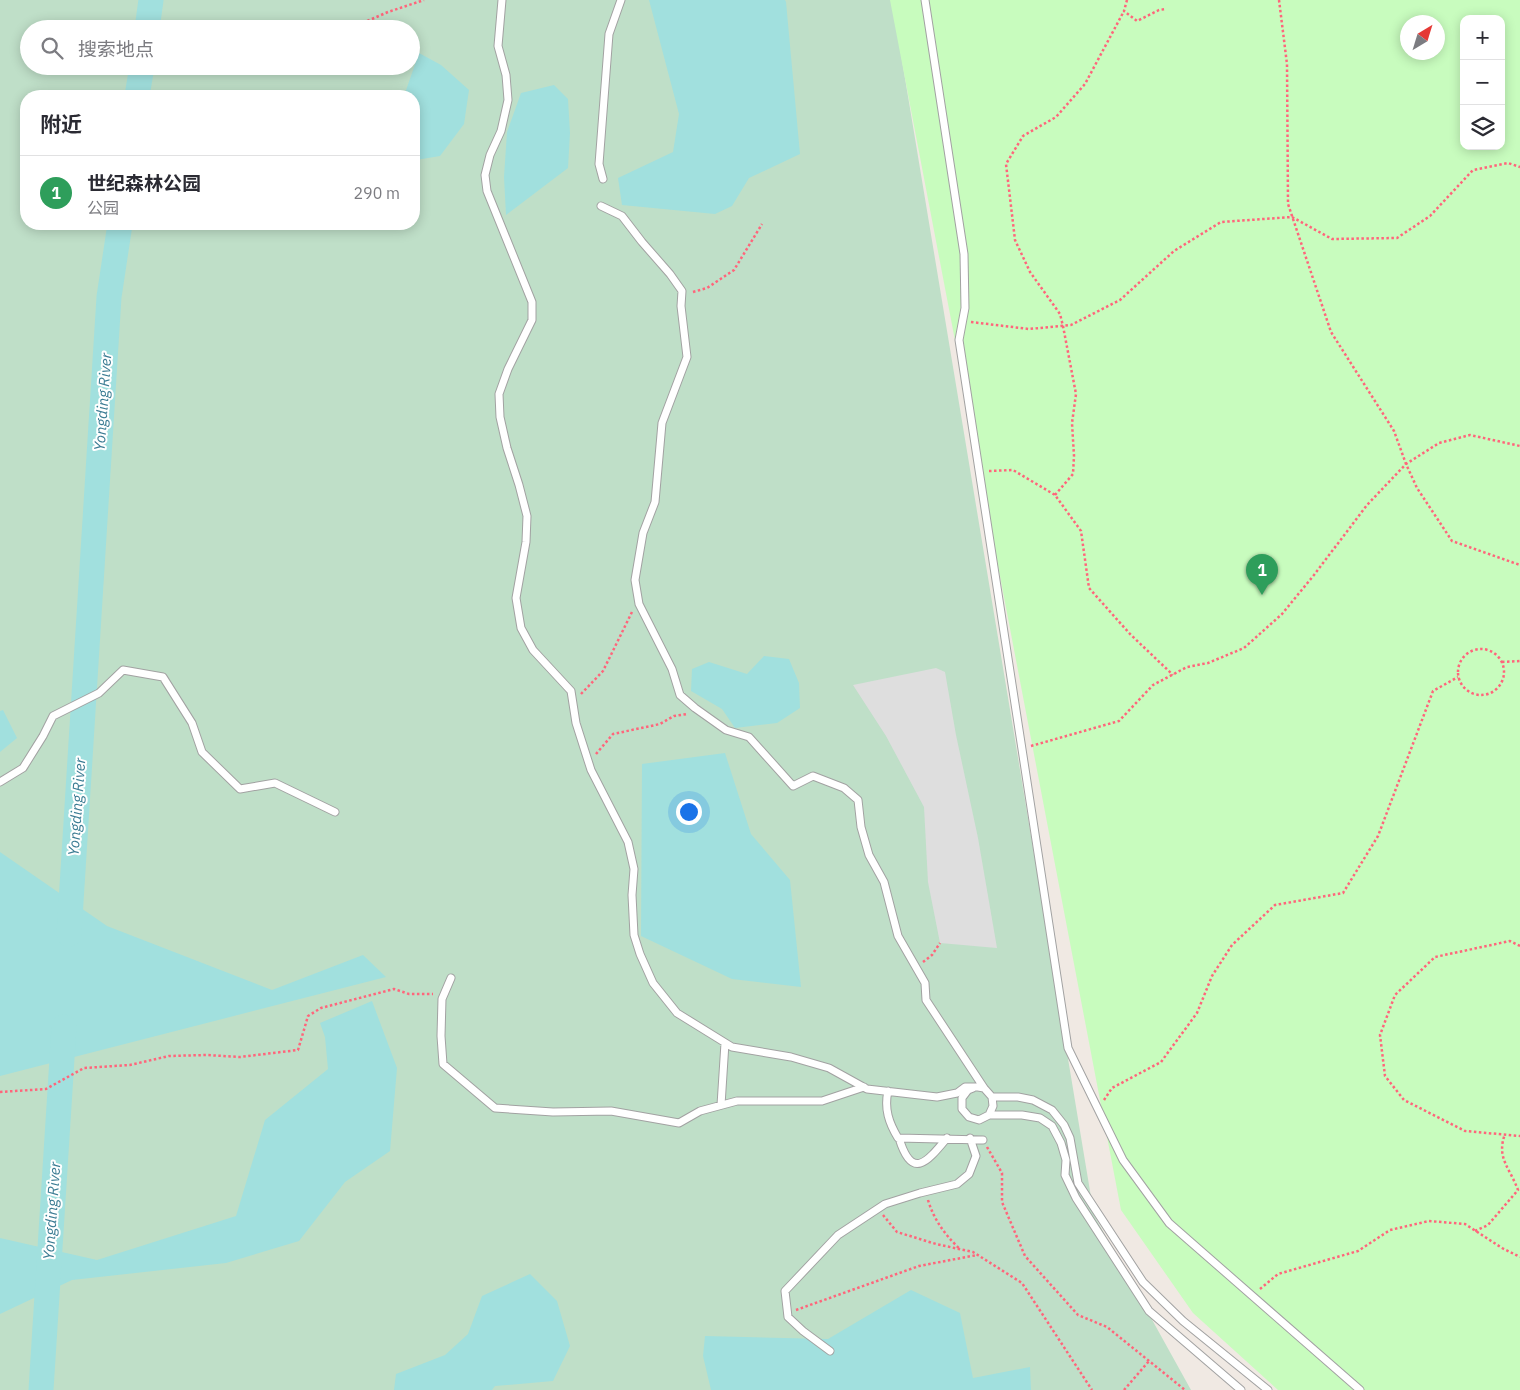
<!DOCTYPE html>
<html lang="zh">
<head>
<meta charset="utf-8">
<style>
  body { margin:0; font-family:"IBM Plex Sans","Noto Sans SC",sans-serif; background:#f7f7f7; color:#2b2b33 }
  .controls { position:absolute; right:15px; top:15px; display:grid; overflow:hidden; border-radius:10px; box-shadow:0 2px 12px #0003 }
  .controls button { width:45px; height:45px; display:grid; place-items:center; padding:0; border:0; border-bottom:1px solid #e1e1e2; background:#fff; color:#2b2b33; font:25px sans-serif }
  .compass { position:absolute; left:1400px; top:15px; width:45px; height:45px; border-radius:50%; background:#fff; box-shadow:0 2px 12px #0003; rotate:38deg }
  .you { position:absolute; left:688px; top:811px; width:18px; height:18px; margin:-12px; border:4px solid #fff; border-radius:50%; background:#1a73e8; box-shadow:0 0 0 8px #1a73e833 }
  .badge { display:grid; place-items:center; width:32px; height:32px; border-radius:50%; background:#c03; color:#fff; font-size:16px; font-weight:700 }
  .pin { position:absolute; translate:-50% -41px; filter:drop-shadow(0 1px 2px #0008) }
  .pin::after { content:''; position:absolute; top:26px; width:18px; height:15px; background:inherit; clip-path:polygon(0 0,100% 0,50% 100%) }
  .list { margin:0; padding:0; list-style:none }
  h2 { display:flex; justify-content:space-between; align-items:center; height:65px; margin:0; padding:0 20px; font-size:21px }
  h2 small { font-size:16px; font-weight:400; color:#7c7c81 }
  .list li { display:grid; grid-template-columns:32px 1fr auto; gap:15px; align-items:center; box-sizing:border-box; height:75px; padding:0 20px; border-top:1px solid #e1e1e2 }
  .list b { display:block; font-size:19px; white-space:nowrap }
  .list p { margin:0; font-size:16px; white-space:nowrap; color:#7c7c81 }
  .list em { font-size:16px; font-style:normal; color:#7c7c81 }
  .icon { flex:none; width:28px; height:28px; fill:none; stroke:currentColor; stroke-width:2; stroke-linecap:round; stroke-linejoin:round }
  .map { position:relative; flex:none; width:1520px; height:1390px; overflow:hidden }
  .search { position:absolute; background:#fff; box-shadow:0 2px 12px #0003; left:20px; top:20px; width:400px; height:55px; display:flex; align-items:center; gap:12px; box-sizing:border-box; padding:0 18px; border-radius:28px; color:#7c7c81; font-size:19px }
  .panel { position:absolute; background:#fff; box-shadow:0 2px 12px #0003; left:20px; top:90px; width:400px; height:140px; border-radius:20px }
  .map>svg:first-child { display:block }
  .wetland { fill:#bfdfc8; fill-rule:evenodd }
  .park { fill:#c8fcbe; fill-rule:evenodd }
  .parking { fill:#dedede }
  .water { fill:#a1e0de }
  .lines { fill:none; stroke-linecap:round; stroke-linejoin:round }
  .river { stroke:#a1e0de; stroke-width:25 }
  .service-casing { stroke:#a2a2a2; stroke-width:9 }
  .path { stroke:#ff657b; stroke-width:2.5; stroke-dasharray:2.5 2.5; stroke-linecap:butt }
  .service { stroke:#fff; stroke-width:7 }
  .labels { text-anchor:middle; stroke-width:4; stroke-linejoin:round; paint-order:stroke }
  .water-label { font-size:15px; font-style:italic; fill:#3b7c93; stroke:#fff }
</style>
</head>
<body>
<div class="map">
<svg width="1520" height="1390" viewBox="0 0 1520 1390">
  <rect width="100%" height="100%" fill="#f0e9e3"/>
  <path class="wetland" d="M0,0H892L1094,1215L1191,1390H0ZM29,29H411V66H29ZM26,96H414V224H26Z"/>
  <path class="park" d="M890,0H1520V1390H1278L1193,1313L1121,1210ZM1464,19H1501V146H1464ZM1408,22H1438V52H1408Z"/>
  <path class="parking" d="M936,668L945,672L956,735L978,838L997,948L940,943L928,882L924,807L886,736L853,685Z"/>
  <path class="water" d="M649,0H785L786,2L800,154L749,178L732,206L715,214L622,205L618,178L673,152L679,114Z
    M419,53L441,65L469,90L464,124L440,156L416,160H414V96H404Z
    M554,85L568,99L570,133L568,168L506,215L504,177L507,132L521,93Z
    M764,656L789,659L799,683L800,708L777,723L735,728L722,709L691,691L692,669L709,662L747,674Z
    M3,710L17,738L0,752V711Z
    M725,753L751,834L790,880L801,987L732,979L641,936L642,764Z
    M0,852L107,926L272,990L363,955L386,977L0,1076Z
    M372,1001L397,1068L390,1151L345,1182L299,1241L226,1263L72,1280L0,1314V1238L97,1260L236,1216L265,1120L328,1069L325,1037L320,1023Z
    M530,1274L557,1301L570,1346L553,1381L495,1386L492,1390H394L396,1374L445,1355L468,1334L482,1296Z
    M911,1290L960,1313L973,1378L1030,1367L1031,1390H711L703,1356L705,1336L828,1339Z"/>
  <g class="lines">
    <path class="river" d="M147,29L151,0
      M137,96L142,66
      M69,934L109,297L120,224
      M41,1390L64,1027"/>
    <g class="service-casing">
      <path id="service" d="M502,0L498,46L506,75L508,100L501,131L490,155L485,175L487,191L532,302V320L508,369L499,394L500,417L507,448L519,485L527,516L526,542L516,598L521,628L533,650L571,691L576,723L591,770L628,842L634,869L632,895L634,935L640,954L653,983L677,1013L732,1047L791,1057L829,1068L867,1089L937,1097L957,1093L965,1087H978L984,1088L992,1097L993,1106L989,1115L979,1120L969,1117L962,1109V1098L968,1090L973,1088
        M925,0L964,254L965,308L959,340L1068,1048L1123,1160L1169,1223L1360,1390
        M603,179L599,164L609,34L621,0
        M601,206L622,216L642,242L670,274L682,291L681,306L687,357L662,423L655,502L643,533L635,580L639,604L672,669L680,695L695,708L726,730L749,737L793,786L813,776L844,788L858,800L861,827L869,855L884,882L898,936L925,983L926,1000L984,1088
        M0,782L23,768L43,736L53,716L99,693L123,670L163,677L192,723L202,752L240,789L275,783L335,812
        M451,978L442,999L441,1036L443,1064L495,1108L553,1112L611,1111L679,1123L700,1111L737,1101H822L864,1087
        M888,1091C884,1109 889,1123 898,1138L983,1140
        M992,1097H1018L1033,1100L1052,1110L1064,1125L1070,1138L1078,1183L1143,1282L1183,1321L1268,1390
        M721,1105L725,1043
        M989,1115H1022L1040,1118L1052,1126L1061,1143L1066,1160L1065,1175L1076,1198L1149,1311L1241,1390
        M899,1138C912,1181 927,1162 947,1138
        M830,1351L803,1331L788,1317L785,1291L838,1235L885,1204L920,1193L957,1184L969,1174L976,1156L970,1138"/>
    </g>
    <path class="path" d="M1127,0L1124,11L1137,21L1159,10L1166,9
      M1279,0L1287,64L1288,204L1331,332L1394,431L1406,464L1417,488L1452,541L1520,565
      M349,29L388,12L424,0
      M693,292L707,288L734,270L762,224
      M971,322L1029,329L1071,325L1120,300L1174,251L1221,222L1292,217L1332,239L1397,238L1430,216L1473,170L1508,163L1520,167
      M989,471L1013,470L1055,495L1081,531L1089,588L1130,634L1173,675
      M1055,495L1073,474L1074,456L1072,423L1076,394L1063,326L1060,314L1030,272L1015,240L1006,164L1023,136L1056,117L1085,84L1124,11
      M1458 672a23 23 0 1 1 46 0a23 23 0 1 1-46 0Z
      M1502,662L1520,661
      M581,694L603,671L632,612
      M1031,746L1119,721L1153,685L1187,667L1208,663L1244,648L1282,614L1314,575L1367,505L1406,464L1439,443L1470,435L1520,446
      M596,754L613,734L660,724L674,716L687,714
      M1520,946L1510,941L1435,957L1395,995L1380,1035L1385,1076L1404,1100L1465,1131L1520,1136
      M923,962L932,955L940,943
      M0,1092L46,1089L84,1068L130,1065L169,1056L207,1055L240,1057L298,1050L308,1016L321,1008L394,989L409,994H433
      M1104,1100L1112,1088L1161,1062L1197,1013L1212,976L1232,945L1275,905L1343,893L1378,836L1433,691L1458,677
      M987,1147L1002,1173V1202L1025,1256L1078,1315L1107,1327L1185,1390
      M928,1200C934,1220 945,1235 960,1249
      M883,1215L897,1232L936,1244L973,1252L1022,1283L1092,1390
      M1475,1231L1488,1225L1518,1190C1510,1168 1496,1158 1505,1134
      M1260,1289L1278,1274L1358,1251L1390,1230L1429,1221L1465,1224L1502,1248L1520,1257
      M796,1310L919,1266L977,1255
      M1124,1390L1149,1361"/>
    <use href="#service" class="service"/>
  </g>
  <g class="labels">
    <g class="water-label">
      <text transform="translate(103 402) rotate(-86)" y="5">Yongding River</text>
      <text transform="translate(77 807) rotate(-86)" y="5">Yongding River</text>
      <text transform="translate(52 1211) rotate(-86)" y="5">Yongding River</text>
    </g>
  </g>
</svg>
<div class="controls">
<button>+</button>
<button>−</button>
<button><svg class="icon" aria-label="layers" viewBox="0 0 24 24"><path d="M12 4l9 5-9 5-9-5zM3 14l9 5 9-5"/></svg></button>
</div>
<svg class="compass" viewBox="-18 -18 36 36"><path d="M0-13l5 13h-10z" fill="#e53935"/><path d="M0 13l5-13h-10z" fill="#7c7c81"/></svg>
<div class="you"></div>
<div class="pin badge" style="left:1262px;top:595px;background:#2e9e5b">1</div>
<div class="search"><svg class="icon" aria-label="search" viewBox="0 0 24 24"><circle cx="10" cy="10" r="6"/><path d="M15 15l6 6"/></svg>搜索地点</div>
<section class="panel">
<h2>附近<small></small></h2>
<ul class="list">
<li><span class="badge" style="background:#2e9e5b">1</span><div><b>世纪森林公园</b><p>公园</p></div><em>290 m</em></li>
</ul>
</section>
</div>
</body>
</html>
